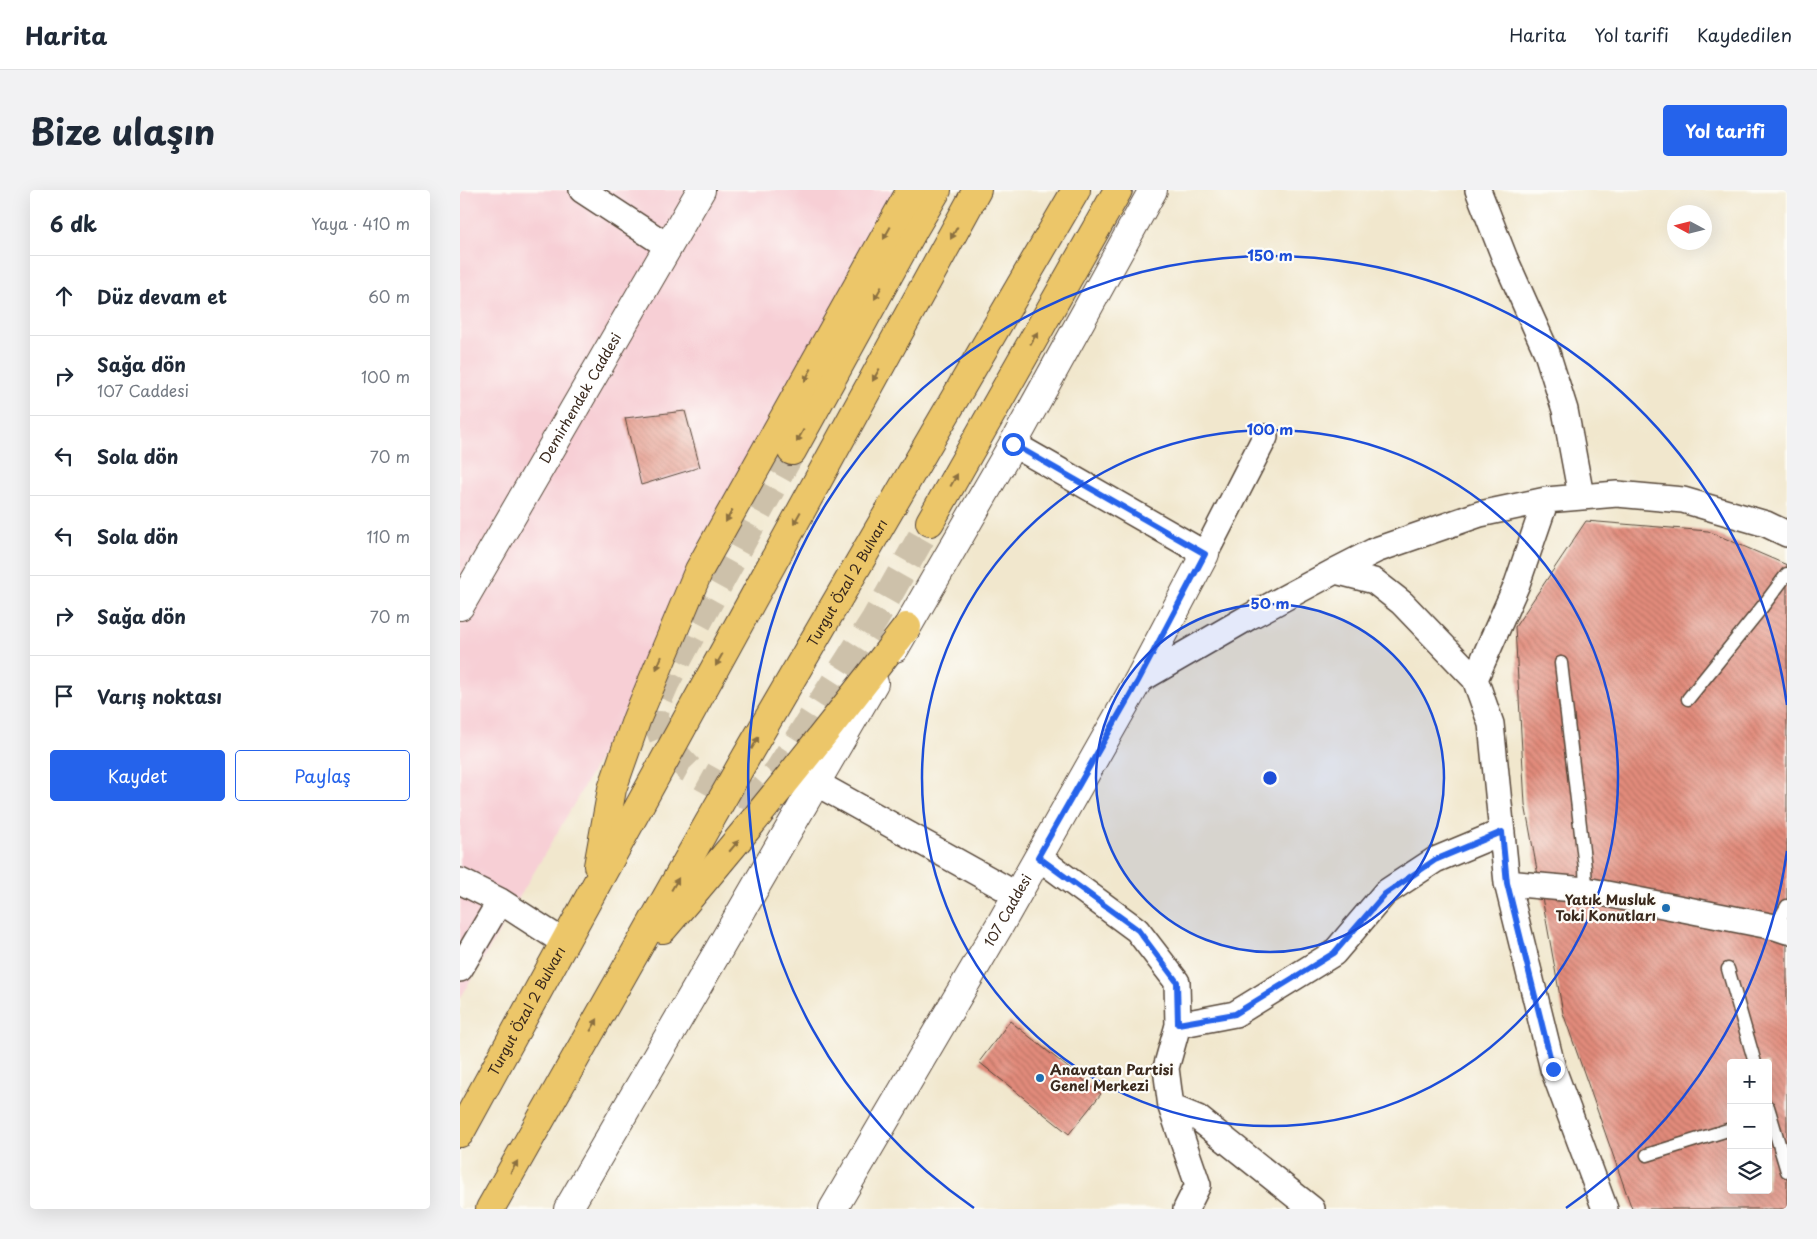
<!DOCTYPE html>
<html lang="tr">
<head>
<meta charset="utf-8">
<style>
  body { margin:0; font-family:"Playpen Sans",sans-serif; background:#f2f2f3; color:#1f2937 }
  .controls { position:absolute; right:15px; bottom:15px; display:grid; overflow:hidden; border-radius:5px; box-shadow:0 5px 20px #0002 }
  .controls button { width:45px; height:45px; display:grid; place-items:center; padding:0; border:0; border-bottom:1px solid #e0e1e3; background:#fff; color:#1f2937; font:25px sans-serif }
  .compass { position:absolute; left:1207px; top:15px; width:45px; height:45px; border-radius:50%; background:#fff; box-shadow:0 5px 20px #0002; rotate:277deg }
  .stop { position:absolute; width:15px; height:15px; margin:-11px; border:4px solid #2563eb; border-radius:50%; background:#fff }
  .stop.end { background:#2563eb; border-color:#fff; box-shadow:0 1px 5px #0008 }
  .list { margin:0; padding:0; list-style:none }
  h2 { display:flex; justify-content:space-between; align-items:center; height:65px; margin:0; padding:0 20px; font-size:21px }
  h2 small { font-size:16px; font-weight:400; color:#747a83 }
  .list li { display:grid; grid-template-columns:32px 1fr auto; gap:15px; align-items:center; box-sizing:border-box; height:80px; padding:0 20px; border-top:1px solid #e0e1e3 }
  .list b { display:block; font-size:19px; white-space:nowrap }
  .list p { margin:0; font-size:16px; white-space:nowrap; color:#747a83 }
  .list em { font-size:16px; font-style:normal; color:#747a83 }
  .actions { display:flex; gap:10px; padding:15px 20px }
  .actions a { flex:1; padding:11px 0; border:1px solid #2563eb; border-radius:5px; text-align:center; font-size:18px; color:#2563eb }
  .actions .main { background:#2563eb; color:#fff }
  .icon { flex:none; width:28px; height:28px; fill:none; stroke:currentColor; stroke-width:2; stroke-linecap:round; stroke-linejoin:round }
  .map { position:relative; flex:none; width:1327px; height:1019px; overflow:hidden; border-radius:5px }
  header { display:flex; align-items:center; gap:30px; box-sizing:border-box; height:70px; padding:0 25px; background:#fff; border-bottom:1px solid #e0e1e3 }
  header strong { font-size:24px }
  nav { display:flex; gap:28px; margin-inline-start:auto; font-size:18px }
  .intro { display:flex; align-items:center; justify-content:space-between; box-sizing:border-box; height:120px; padding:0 30px }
  h1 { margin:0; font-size:35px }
  .button { padding:12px 22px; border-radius:5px; background:#2563eb; color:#fff; font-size:18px; font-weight:700 }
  main { display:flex; gap:30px; padding:0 30px }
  aside { flex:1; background:#fff; border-radius:5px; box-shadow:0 5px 20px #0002 }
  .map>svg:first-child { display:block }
  .built { fill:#f7cfd5 }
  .building { fill:url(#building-back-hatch); fill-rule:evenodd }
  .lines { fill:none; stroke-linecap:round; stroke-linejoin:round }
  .trunk-tunnel { stroke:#cdc1aa; stroke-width:28; stroke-dasharray:28 14; stroke-linecap:butt }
  .service-casing { stroke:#564638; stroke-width:15 }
  .minor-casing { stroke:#564638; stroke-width:28 }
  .tertiary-casing { stroke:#564638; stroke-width:30 }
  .trunk-casing { stroke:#564638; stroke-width:30 }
  .service { stroke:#fff; stroke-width:12 }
  .minor { stroke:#fff; stroke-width:25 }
  .tertiary { stroke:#fff; stroke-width:28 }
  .trunk { stroke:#ecc669; stroke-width:28 }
  .oneway { fill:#8b7040 }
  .route { stroke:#2563eb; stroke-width:6 }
  .ring { fill:none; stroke:#1d4ed8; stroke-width:2.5 }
  .poi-dot { fill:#1f6fb2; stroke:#fdfcf7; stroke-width:2 }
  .labels { text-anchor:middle; stroke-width:4.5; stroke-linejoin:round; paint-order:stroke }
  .street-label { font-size:14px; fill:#3b2a1e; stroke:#fdfcf7 }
  .poi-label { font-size:14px; font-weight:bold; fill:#3b2a1e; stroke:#fdfcf7; text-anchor:end }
  .centre { fill:#1d4ed8; stroke:#fdfcf7; stroke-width:2.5 }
  .ring-label { font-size:15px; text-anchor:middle; font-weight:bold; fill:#1d4ed8; stroke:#fdfcf7; stroke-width:4.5; stroke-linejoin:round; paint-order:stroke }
</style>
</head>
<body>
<header>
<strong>Harita</strong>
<nav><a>Harita</a><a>Yol tarifi</a><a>Kaydedilen</a></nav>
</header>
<div class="intro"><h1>Bize ulaşın</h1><a class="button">Yol tarifi</a></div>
<main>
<aside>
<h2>6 dk<small>Yaya · 410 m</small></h2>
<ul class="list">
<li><svg class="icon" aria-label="ahead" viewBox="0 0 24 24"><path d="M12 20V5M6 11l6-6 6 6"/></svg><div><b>Düz devam et</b></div><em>60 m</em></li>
<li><svg class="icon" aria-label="right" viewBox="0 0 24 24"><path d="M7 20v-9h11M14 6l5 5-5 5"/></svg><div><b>Sağa dön</b><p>107 Caddesi</p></div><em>100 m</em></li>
<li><svg class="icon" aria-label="left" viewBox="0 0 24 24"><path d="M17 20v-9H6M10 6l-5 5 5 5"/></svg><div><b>Sola dön</b></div><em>70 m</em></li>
<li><svg class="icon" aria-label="left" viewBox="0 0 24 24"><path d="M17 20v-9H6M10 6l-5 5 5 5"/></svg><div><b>Sola dön</b></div><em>110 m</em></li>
<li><svg class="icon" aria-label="right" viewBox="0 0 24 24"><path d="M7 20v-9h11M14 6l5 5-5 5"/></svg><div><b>Sağa dön</b></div><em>70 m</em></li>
<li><svg class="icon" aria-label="arrive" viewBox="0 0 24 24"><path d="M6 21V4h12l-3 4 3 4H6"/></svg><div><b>Varış noktası</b></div></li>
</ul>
<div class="actions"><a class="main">Kaydet</a><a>Paylaş</a></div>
</aside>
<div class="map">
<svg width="1327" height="1019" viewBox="0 0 1327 1019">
  <defs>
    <pattern id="building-back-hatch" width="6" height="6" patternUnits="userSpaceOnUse" patternTransform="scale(1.25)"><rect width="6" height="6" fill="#e28b7b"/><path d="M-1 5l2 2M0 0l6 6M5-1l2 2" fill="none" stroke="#b87264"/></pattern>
  </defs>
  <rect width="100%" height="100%" fill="#fdfcf7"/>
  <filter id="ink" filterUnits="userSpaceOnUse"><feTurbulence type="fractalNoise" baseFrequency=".02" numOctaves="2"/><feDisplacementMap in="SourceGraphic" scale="10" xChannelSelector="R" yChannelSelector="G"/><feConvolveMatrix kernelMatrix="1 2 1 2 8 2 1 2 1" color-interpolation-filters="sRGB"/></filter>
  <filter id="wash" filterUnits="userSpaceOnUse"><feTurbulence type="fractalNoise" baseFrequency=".0096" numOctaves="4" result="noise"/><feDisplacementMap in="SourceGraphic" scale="20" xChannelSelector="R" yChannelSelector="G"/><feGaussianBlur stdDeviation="1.12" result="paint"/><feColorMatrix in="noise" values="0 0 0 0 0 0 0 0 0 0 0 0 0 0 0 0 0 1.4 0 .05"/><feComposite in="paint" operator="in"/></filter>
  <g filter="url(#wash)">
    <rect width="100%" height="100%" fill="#f1e7cd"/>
    <path class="built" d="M0,0H451L118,607L0,809Z"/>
    <g id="blocks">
      <path class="building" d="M225,221L240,277L181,295L165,228Z
        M1126,331L1248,341L1327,375V1019H1172L1103,823L1065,614L1055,437ZM1271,873H1308V1000H1271Z
        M550,831L641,904L609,944L519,872Z"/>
    </g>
  </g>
  <g filter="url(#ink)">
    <use href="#blocks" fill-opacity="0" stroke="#564638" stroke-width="1"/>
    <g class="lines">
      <path class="trunk-tunnel" d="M332,261L255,401L206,492L196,515L195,528L206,555L229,579L256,594L275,602L291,605L300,601L318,581L415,429L470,332"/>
      <g class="service-casing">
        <path id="service" d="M1101,473L1125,678L1126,700
          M1228,509L1303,416L1327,384
          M1315,737L1327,716
          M1268,779L1295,873
          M1308,917L1327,981
          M1187,965L1271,939"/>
      </g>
      <g class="minor-casing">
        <path id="minor" d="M122,0L209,57
          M1018,0L1045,69L1087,163L1105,220L1121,306
          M553,254L745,364L805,247
          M875,381L916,360L1020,324L1086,310
          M1015,489L1057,394L1086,310L1157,304L1223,310L1306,334L1327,344
          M678,491L789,427L875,381L914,391L942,413L1015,489L1031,534L1047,693L1093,879L1145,1019
          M356,593L557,705
          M578,667L677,740L717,792L718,835L706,878L711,917L738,995L726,1019
          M0,691L40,711L105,753
          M1047,693L1126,700L1315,737L1327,741
          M0,779L40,711
          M718,835L775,824L874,763L925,703L975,670L1042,642
          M711,917L738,928L852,1019"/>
      </g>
      <g class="tertiary-casing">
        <g id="tertiary">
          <path id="s1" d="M0,416L241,0"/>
          <path d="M435,458L553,254L693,0"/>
          <path d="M108,1019L414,493"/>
          <path id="s2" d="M373,1019L541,733L678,491L745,364"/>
        </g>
      </g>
      <g class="trunk-casing">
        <g id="trunk">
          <path d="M332,261L454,39L477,0"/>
          <path d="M470,332L658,0"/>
          <path d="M138,676L152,599L177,528L239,380L451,0"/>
          <path d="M203,739C287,641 368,540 447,437"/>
          <path id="s3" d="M0,943L517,0"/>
          <path id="s4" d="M30,1019L286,567L616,0"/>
        </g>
      </g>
      <use href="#service" class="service"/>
      <use href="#minor" class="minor"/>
      <use href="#tertiary" class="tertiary"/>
      <use href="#trunk" class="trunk"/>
    </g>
    <defs><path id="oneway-solid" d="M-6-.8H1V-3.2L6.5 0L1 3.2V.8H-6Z" transform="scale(1.25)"/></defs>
    <g class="oneway">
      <use href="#oneway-solid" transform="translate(427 43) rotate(119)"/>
      <use href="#oneway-solid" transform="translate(494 43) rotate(119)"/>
      <use href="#oneway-solid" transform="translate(418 103) rotate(119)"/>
      <use href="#oneway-solid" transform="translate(574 148) rotate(-60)"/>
      <use href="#oneway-solid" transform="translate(348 185) rotate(119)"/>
      <use href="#oneway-solid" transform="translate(416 185) rotate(119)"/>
      <use href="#oneway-solid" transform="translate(340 246) rotate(119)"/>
      <use href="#oneway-solid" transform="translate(494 290) rotate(-61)"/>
      <use href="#oneway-solid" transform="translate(269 326) rotate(119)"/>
      <use href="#oneway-solid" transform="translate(337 328) rotate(119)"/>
      <use href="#oneway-solid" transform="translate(259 470) rotate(119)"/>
      <use href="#oneway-solid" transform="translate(199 473) rotate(113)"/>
      <use href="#oneway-solid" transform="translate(295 553) rotate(-60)"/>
      <use href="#oneway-solid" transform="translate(274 656) rotate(-50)"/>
      <use href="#oneway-solid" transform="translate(215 694) rotate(-60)"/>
      <use href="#oneway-solid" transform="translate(134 835) rotate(-60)"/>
      <use href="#oneway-solid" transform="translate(54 977) rotate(-60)"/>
    </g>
  </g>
  <g class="lines" filter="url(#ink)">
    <path class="route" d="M553,254L745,364L678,491L578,667L678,740L717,792L718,834L775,824L874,763L925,704L975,670L1042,642L1047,693L1093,879"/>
  </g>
  <circle cx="810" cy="588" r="174" fill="#1d4ed8" fill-opacity=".12"/>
  <g class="ring">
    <circle cx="810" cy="588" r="174"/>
    <circle cx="810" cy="588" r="348"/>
    <path d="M1327 661A522 522 0 0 1 1106 1018M514 1018A522 522 0 1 1 1327 515"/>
  </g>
  <g class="poi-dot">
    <circle cx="1206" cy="718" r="5"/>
    <circle cx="580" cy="888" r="5"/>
  </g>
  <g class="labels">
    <g class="street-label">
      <text dy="5" stroke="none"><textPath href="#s1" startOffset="240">Demirhendek Caddesi</textPath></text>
      <text dy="5" stroke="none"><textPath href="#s4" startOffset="721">Turgut Özal 2 Bulvarı</textPath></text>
      <text dy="5" stroke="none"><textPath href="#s2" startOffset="346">107 Caddesi</textPath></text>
      <text dy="5" stroke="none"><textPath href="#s3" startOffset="139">Turgut Özal 2 Bulvarı</textPath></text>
    </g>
    <g class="poi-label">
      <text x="1196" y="715">Yatık Musluk<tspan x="1196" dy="16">Toki Konutları</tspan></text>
      <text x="590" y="885" text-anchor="start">Anavatan Partisi<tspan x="590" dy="16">Genel Merkezi</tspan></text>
    </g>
  </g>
  <circle cx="810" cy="588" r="8" class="centre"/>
  <g class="ring-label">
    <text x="810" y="71">150 m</text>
    <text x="810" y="245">100 m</text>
    <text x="810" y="419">50 m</text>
  </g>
</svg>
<div class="controls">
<button>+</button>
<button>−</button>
<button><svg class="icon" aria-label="layers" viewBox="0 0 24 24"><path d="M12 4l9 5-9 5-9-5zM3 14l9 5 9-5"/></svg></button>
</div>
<svg class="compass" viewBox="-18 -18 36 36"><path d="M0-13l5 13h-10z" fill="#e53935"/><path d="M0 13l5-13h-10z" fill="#747a83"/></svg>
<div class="stop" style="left:553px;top:254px"></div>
<div class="stop end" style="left:1093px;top:879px"></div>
</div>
</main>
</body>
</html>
